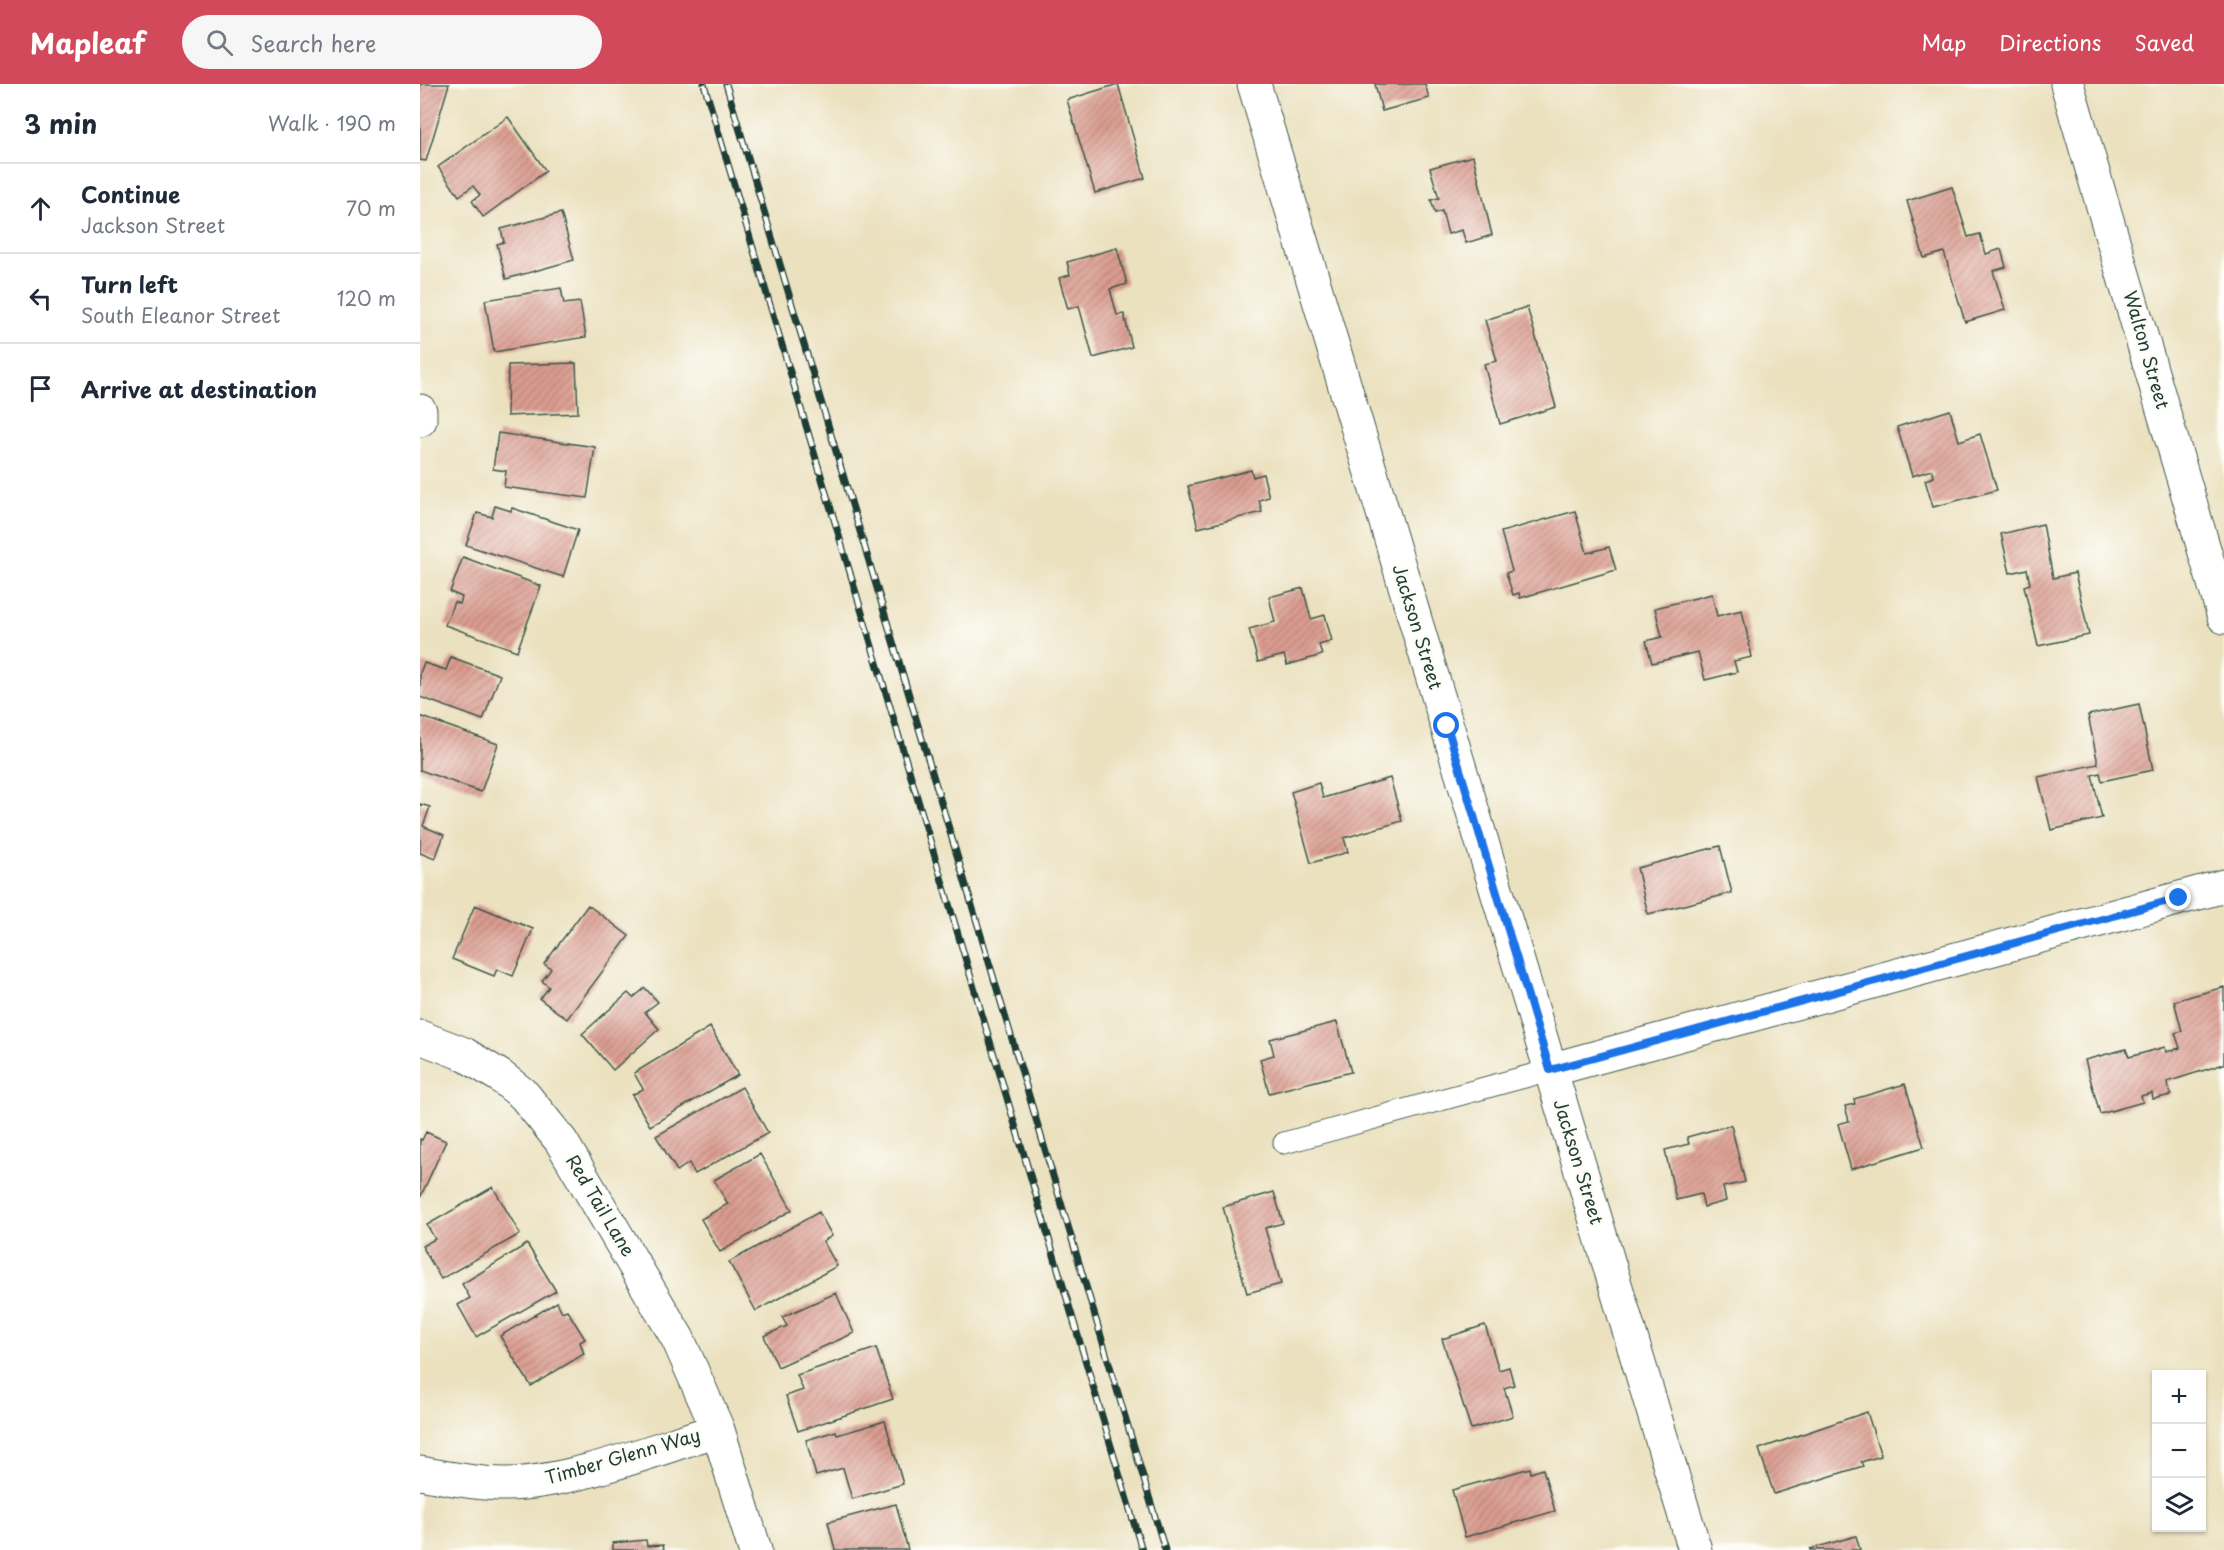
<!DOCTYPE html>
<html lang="en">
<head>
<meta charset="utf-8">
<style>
  body { margin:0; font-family:"Playpen Sans",sans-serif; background:#f6f6f7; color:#1f2937 }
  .controls { position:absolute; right:18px; bottom:18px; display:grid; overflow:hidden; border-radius:0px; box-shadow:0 2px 4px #0004 }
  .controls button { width:54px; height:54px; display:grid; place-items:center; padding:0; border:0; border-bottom:2px solid #e0e1e3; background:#fff; color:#1f2937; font:30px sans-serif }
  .stop { position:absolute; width:18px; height:18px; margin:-14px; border:4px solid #1a73e8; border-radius:50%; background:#fff }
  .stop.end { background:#1a73e8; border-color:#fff; box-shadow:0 2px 6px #0008 }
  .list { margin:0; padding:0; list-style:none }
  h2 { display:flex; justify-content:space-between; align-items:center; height:78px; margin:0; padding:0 24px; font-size:26px }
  h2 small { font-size:20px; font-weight:400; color:#747a83 }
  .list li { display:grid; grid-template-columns:39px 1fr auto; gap:18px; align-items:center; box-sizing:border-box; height:90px; padding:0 24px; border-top:2px solid #e0e1e3 }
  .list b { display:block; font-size:22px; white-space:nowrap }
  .list p { margin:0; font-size:20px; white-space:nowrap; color:#747a83 }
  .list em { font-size:20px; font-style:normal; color:#747a83 }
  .icon { flex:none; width:33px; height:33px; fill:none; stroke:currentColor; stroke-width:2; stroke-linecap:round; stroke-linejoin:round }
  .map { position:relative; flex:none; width:1804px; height:1466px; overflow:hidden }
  header { display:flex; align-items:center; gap:36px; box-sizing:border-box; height:84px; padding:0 30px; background:#d1495b; color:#fff }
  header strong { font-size:28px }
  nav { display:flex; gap:33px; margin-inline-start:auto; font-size:21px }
  .search { width:420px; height:54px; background:#f6f6f7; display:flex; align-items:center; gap:15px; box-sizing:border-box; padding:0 21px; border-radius:33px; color:#747a83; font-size:22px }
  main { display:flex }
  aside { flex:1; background:#fff }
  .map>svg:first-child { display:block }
  .building { fill:url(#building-hatch) }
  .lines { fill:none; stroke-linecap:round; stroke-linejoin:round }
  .lane-casing { stroke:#3e5649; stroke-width:23 }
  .street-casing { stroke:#3e5649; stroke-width:35 }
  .lane { stroke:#fff; stroke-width:21 }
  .street { stroke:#fff; stroke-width:33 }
  .rail-casing { stroke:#1f3d34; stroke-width:7 }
  .rail { stroke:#fdfcf7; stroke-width:4.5; stroke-dasharray:14; stroke-linecap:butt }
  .route { stroke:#1a73e8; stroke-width:8 }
  .labels { text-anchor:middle; stroke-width:5; stroke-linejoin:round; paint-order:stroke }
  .street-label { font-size:18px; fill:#1f3d34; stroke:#fdfcf7 }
</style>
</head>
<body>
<header>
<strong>Mapleaf</strong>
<div class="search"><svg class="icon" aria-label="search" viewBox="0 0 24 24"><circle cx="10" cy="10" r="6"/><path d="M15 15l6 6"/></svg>Search here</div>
<nav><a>Map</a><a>Directions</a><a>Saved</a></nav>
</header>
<main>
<aside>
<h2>3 min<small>Walk · 190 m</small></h2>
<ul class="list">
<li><svg class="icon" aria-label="ahead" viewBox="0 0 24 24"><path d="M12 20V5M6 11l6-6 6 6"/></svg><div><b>Continue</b><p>Jackson Street</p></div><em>70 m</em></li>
<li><svg class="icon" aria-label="left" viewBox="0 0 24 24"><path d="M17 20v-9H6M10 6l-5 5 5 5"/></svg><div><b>Turn left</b><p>South Eleanor Street</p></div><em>120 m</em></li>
<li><svg class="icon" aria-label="arrive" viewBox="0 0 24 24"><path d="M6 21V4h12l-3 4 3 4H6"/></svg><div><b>Arrive at destination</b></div></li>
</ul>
</aside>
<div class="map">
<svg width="1804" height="1466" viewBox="0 0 1804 1466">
  <defs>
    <pattern id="building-hatch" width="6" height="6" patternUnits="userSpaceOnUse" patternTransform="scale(1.5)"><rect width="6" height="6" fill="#db9c90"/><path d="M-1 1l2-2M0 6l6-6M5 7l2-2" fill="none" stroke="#b18076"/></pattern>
  </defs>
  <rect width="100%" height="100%" fill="#fdfcf7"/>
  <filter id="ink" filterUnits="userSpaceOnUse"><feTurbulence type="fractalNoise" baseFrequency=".0167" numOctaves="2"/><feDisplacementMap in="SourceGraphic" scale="12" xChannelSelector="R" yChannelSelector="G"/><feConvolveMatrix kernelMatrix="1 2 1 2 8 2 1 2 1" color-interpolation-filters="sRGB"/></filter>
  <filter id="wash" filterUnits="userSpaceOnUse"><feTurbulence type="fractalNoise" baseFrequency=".008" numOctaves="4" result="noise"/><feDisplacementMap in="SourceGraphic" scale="24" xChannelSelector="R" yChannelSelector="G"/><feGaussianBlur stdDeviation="1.35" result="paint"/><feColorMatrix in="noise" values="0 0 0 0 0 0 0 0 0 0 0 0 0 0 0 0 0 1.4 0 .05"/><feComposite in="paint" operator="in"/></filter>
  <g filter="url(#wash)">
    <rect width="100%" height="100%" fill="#ebe1bf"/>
    <g id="blocks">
      <path class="building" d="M0,0H29L6,77L0,76Z
        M698,0L725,94L675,109L647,16Z
        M955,0H1005L1009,14L962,27Z
        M88,33L126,87L63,133L52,117L60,111L53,102L39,112L18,83Z
        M1053,72L1072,151L1046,159L1042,146L1028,150L1022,127L1015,129L1011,116L1019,114L1010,84Z
        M1532,103L1548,153L1560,150L1566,170L1581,165L1586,183L1573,187L1585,226L1545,238L1524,168L1504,174L1487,117Z
        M141,129L154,176L86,195L77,160L84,158L81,145Z
        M697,164L707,200L690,205L697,231L704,230L712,263L673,274L659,222L648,225L639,194L650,191L647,178Z
        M141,204L144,220L160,218L166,253L74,268L65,216Z
        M1107,223L1136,323L1080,340L1064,280L1077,277L1065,236Z
        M156,279L158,329L87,332L88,281Z
        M1530,326L1539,357L1560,350L1577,406L1513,423L1505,396L1514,393L1512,386L1492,392L1477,343Z
        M78,349L175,363L167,414L84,403L86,387L73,385Z
        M831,386L833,393L843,390L849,413L839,416L842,428L778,444L768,402Z
        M75,422L91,427L92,424L158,446L143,493L46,461L57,429L72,433Z
        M1155,427L1167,469L1189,463L1196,486L1100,514L1099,509L1093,511L1086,489L1092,487L1081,448Z
        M1623,440L1633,494L1655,489L1669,551L1618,562L1604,502L1610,500L1607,485L1590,489L1581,450Z
        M43,473L121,502L97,567L25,541L34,518L40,520L42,513L30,508Z
        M883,504L891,535L905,531L912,557L899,561L902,571L867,581L864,571L838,578L829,545L855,538L849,513Z
        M1292,510L1297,532L1322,526L1332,573L1314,577L1317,588L1285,596L1278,568L1232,579L1226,557L1242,553L1235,524Z
        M31,573L80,591L63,636L0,613V589L4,579L26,586Z
        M1719,620L1733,686L1682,697L1680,689L1672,691L1682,734L1631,746L1618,693L1678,680L1668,631Z
        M0,632L78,660L61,708L0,686Z
        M970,694L982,737L924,754L928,768L891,779L871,708L899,699L903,714Z
        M0,720L10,723L3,742L24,751L15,775L0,769Z
        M1300,762L1312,809L1228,830L1217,784Z
        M55,821L113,845L93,892L77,885L74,892L32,875Z
        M168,821L209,852L147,935L120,915L129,903L122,897L131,885L124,880Z
        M1804,903V980L1747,998L1751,1011L1733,1015L1732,1009L1721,1012L1723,1018L1680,1030L1665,976L1706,965L1709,973L1745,963L1746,968L1760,964L1755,949L1762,947L1754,917Z
        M225,904L238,918L225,928L239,945L193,986L162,950L208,909L213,914Z
        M917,938L931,988L849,1009L840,975L854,971L850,955Z
        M290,943L318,991L230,1042L212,1011L223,1005L214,989Z
        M1485,1000L1504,1063L1431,1085L1418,1040L1429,1037L1425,1022L1435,1020L1434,1015Z
        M322,1003L348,1049L275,1090L269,1079L257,1087L236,1052Z
        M1311,1041L1325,1098L1303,1103L1306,1117L1284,1123L1281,1110L1256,1116L1245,1066L1269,1060L1267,1053Z
        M6,1048L26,1057L0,1114V1055L2,1056Z
        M340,1070L372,1126L300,1168L281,1135L308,1120L294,1096Z
        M73,1103L100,1150L21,1195L2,1162L15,1155L7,1141Z
        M854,1108L863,1139L845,1144L861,1200L827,1209L803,1123Z
        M399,1128L412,1152L403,1157L417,1182L336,1227L309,1178Z
        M107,1160L136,1207L56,1253L38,1221L50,1214L42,1200Z
        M416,1209L434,1249L358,1283L344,1252L367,1242L362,1233Z
        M137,1218L142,1228L147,1226L165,1255L160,1258L164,1270L111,1302L80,1252Z
        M1065,1241L1079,1286L1089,1283L1094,1301L1084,1304L1093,1332L1051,1345L1022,1255Z
        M456,1264L473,1315L378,1347L366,1312L383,1306L377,1291Z
        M1447,1328L1461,1372L1441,1378L1443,1382L1354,1410L1339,1365Z
        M465,1337L483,1400L432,1415L423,1384L396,1392L386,1356L416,1347L417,1351Z
        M1110,1384L1111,1389L1123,1385L1135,1427L1045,1453L1032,1406Z
        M476,1420L488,1466H415L408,1438Z
        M1436,1452L1440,1466H1390V1465Z
        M226,1456L227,1462L243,1461L244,1466H193V1459Z"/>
    </g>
  </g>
  <g filter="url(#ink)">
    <use href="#blocks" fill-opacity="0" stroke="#3e5649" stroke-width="1.5"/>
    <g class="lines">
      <g class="lane-casing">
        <path id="lane" d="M864,1059L1130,986"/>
      </g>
      <g class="street-casing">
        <path id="street" d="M834,0L1275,1466
          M1647,0L1804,533
          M0,327V336
          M0,953L44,970L80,992L104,1011L141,1057L258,1255L298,1346L335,1466
          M1130,986L1804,802
          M0,1389C29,1394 57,1400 86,1400C151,1399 235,1365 298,1346"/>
      </g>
      <use href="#lane" class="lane"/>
      <use href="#street" class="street"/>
      <g class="rail-casing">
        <path id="rail" d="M284,0L722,1466
          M306,0L745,1466"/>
      </g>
      <use href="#rail" class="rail"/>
    </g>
  </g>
  <g class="lines" filter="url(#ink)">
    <path class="route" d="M1027,642L1130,986L1759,814"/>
  </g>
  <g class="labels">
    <g class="street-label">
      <text transform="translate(1726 266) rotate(74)" y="6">Walton Street</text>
      <text transform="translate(997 543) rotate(73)" y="6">Jackson Street</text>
      <text transform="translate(1158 1078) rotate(73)" y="6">Jackson Street</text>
      <text transform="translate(180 1122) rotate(59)" y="6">Red Tail Lane</text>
      <text transform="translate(203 1373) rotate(-16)" y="6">Timber Glenn Way</text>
    </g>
  </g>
</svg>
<div class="controls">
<button>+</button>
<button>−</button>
<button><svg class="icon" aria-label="layers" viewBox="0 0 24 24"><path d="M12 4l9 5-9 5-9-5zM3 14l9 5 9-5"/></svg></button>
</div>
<div class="stop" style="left:1027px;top:642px"></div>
<div class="stop end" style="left:1759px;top:814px"></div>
</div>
</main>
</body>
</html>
